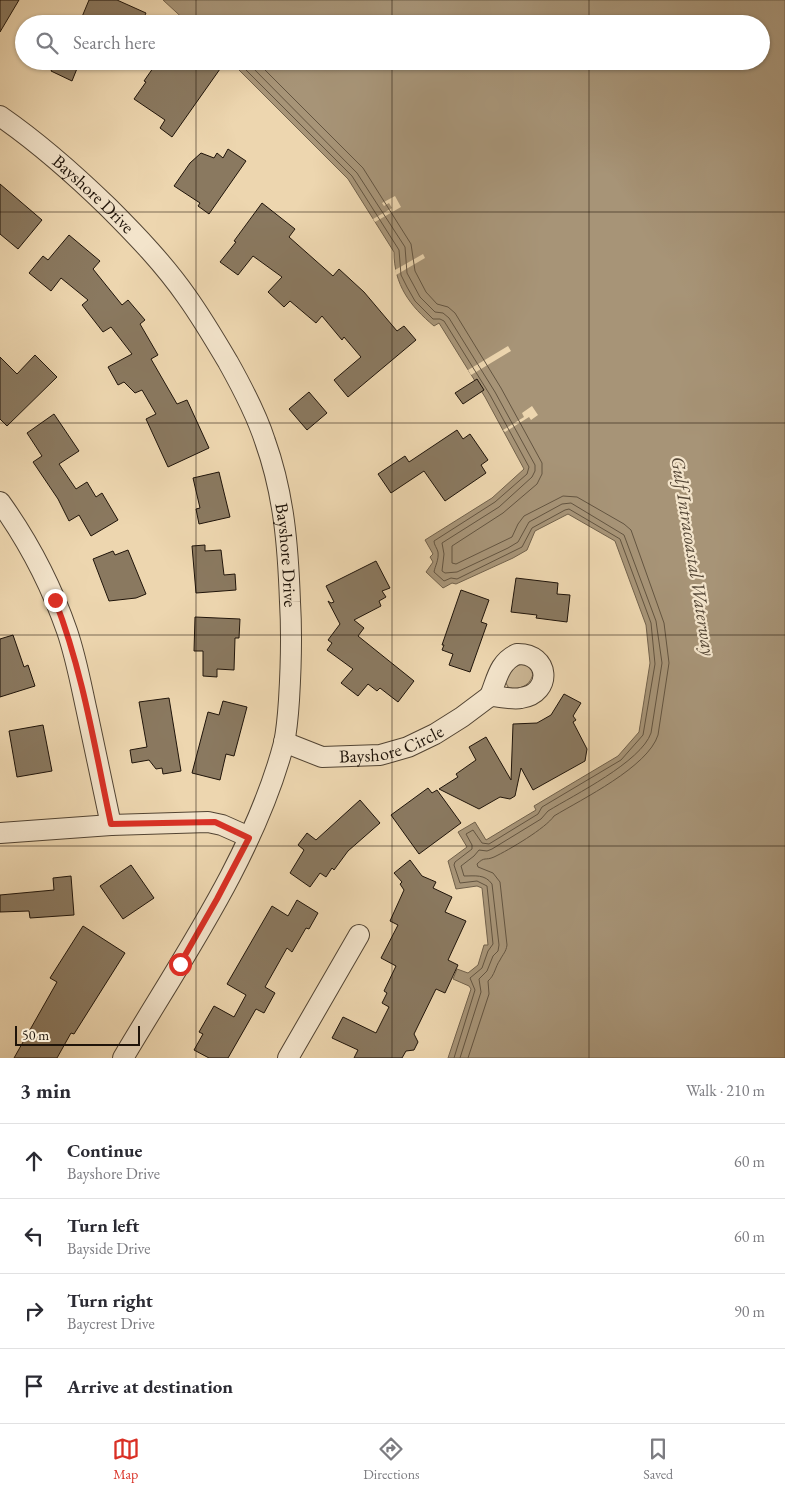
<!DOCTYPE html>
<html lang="en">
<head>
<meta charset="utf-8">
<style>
  body { margin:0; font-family:"EB Garamond",serif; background:#f2f2f3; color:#2b2b33 }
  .scale { position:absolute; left:15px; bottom:12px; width:125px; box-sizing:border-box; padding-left:5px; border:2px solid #1f140a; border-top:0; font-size:14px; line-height:18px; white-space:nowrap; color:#1f140a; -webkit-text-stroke:4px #f3e4cb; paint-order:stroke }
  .stop { position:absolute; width:15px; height:15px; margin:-11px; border:4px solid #d93025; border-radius:50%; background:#fff }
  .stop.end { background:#d93025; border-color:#fff; box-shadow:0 1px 5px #0008 }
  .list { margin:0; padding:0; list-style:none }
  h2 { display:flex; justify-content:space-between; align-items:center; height:65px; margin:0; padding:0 20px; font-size:21px }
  h2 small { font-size:16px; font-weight:400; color:#7c7c81 }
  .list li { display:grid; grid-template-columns:32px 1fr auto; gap:15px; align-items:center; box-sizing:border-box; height:75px; padding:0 20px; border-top:1px solid #e1e1e2 }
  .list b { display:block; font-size:19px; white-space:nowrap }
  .list p { margin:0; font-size:16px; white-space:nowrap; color:#7c7c81 }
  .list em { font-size:16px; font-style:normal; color:#7c7c81 }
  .icon { flex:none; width:28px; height:28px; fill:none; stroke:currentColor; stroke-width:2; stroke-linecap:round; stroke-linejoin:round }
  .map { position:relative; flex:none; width:785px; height:1058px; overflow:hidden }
  .search { position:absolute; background:#fff; box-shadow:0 1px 4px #0004; left:15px; right:15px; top:15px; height:55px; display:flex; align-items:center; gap:12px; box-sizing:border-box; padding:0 18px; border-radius:28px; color:#7c7c81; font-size:19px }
  .sheet { height:365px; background:#fff }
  nav { display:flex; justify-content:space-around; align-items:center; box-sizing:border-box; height:70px; border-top:1px solid #e1e1e2; background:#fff; font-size:14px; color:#7c7c81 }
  nav a { display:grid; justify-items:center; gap:2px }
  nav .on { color:#d93025 }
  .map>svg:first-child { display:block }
  .green { fill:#cab593; stroke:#74644e }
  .water { fill:#a79477; stroke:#71614b }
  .pier { fill:#edd6af }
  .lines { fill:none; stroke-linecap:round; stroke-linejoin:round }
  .shore { stroke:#635440; stroke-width:1 }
  .building { fill:#8a7960; stroke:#1f140a }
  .minor-casing { stroke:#524433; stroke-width:22 }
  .minor { stroke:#f3e4cb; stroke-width:20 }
  .route { stroke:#d93025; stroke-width:6 }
  .grid { fill:none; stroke:#1f140a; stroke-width:1; stroke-opacity:0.55 }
  .labels { text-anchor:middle; stroke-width:4.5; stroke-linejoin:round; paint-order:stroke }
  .street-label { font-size:18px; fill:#1f140a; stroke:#f3e4cb }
  .water-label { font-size:19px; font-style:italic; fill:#554736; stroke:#f3e4cb }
</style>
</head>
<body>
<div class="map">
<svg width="785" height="1058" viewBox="0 0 785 1058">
  <rect width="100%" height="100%" fill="#edd6af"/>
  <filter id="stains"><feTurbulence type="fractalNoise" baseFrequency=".004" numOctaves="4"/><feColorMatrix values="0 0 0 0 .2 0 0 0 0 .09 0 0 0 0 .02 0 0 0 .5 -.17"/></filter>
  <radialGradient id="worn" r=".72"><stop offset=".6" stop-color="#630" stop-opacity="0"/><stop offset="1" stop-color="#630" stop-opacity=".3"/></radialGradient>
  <path class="green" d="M525,664L533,670C534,683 520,692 508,687L505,681C509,672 515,664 525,664Z"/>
  <path class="water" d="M163,0H785V1058H448L471,989L469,986L453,979L457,969L468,973L478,965L484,945H488L482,888L477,886L456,889L448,861L467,847L458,832L475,822L486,840L536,810L534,806L618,756L639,732L650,663L646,625L615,541L568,514L535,531L527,550L513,558L456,584L452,583L443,588L426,572L433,562L430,557L433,554L425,540L492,498L524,469L485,397L439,323L434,326C410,306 394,285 394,252L348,179L230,61H761V24H189Z"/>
  <path class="pier" d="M395,196L401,207L375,222L373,219L392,208L389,203L384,206L382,203Z
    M423,254L425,258L396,275L395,270Z
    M508,346L511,351L471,375L468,370Z
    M532,406L538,415L531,420L529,417L505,432L503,430L524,417L522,413Z"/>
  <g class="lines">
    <path class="shore" d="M237,61L352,176L399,250L401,275L407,287L415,301L433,319H440L444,321L490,395L529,467L527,474L495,502L434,541C434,545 437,548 438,552C439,560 435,566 434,572L444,581L451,578L457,579L522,547L532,528L565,510L569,509L620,539L651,623L655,664L643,735L621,760L542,807L538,814L489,844L482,843L473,830L466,834L472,845V849L455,862L454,865L460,883L477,881L487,886L493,944L488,951L482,968L470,978L475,990L454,1058
      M246,61L357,173L405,247L407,273L413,284L420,297L435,312L443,313L449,318L495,392L535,465V471L532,477L499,507L442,543L444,554L442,571L445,573L457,572L508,548L518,542L529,522L562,504L571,503L624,535L656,621L662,663L651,733C641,762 574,795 548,811L541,819L492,849L487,851L479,850L474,856L461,866L464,876C475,876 485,874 492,884L499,945L498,951L493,956L487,971L479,979L481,992L460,1058
      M256,61L363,168L411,244L415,271L426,292L437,304L448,307L455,313L501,388L542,463V474L537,484L503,513L452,546V563L456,564L512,537L518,524L524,516L563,496L577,497L624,524L631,530L664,623L669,663L658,735C648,767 582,799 554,816C546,828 509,850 494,857C485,861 485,856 477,864L478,867L493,873L500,882L507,945C506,952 503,954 500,960C495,967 495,975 488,981L489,994L468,1058"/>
  </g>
  <path class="building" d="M0,0H19L0,32Z
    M89,0H117L146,13L141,24H79Z
    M56,61H80L72,81L51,71Z
    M158,61H208L220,69L172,137L160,128L165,120L134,99L146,82L144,81Z
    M228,149L246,161L209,214L198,206L200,203L174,186L190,163L201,153L214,158L217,153L223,158Z
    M0,184L42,220L18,249L0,234Z
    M262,203L295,229L289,237L333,276L339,269L364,292L397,331L404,326L416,340L348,397L334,380L361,357L344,337L342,340L322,316L316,323L290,301L284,307L268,292L282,277L253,256L238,275L220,262L236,242L234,241Z
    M69,235L100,261L93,269L122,305L128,300L145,320L140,324L158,355L151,359L177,404L187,400L209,448L168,467L146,419L156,414L142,390L135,393L124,382L118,385L108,367L132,354L111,327L103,332L82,305L88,300L61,278L51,291L29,273L43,256L48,260Z
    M35,355L57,377L7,426L0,419V357L17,374Z
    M477,379L484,390L463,404L455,393Z
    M309,392L327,413L307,430L289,409Z
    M54,414L79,451L59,464L76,489L87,482L96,497L102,493L118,520L91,536L79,515L69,521L58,499L33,462L42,456L27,433Z
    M457,430L463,439L470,434L488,460L481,465L486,473L445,501L424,471L391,493L378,474L405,456L409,462Z
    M219,472L230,517L199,524L196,509L200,508L193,478Z
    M205,545V551L221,550L224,575L235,574L236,590L196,593L192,546Z
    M128,550L146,594L136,598L109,601L93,559L113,551L115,555Z
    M376,561L390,588L382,591L386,597L379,601L381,606L354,620L364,628L358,636L414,681L398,702L380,688L377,691L368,684L358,696L341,683L353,669L327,650L332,643L328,640L340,624L328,601L331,603L334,602L326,586Z
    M516,578L558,583L557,594L570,595L567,622L536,618L537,615L511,612Z
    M461,590L489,600L481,622L487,624L470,672L449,665L453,654L442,650L444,645H442Z
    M195,617L240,619L239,638H235L234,670L217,669V677L203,676V651H194Z
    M13,635L24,667L28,665L35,686L0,697V639Z
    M564,694L581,703L573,716L576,720L573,722L587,749L585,761L533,790L521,768L515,796L510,799L500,797L479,809L439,789L458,777L456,774L476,760L469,747L486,737L511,780L513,724L537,723L551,715Z
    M169,698L181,771L163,774L162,768L156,769L149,760L132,763L130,750L147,747L139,702Z
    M223,701L247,707L234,756L226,754L220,780L192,773L208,712L219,715Z
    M43,725L52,771L17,777L9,731Z
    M428,788L432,793L437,790L461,823L419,854L391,815Z
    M360,800L380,823L348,851L334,870L332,868L326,877L320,873L310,887L290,873L304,850L298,845L307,833L316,840Z
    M410,860L422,876L436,882L433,888L452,897L445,912L466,921L448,960L458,965L445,993L436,989L414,1034L418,1042L414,1050L406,1051L402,1058H354L358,1050L332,1038L343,1017L376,1033L389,1007L382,1003L387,993L384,991L396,966L381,958L398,925L390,921L404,890L400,884L402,882L394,873Z
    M131,865L154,898L123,919L100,886Z
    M71,876L74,915L30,918L29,911L0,912V895L54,890L53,878Z
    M297,900L318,913L309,929L306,928L292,952L287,948L265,987L275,993L264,1013L256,1009L228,1058H209L194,1050L203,1034L199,1032L214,1006L234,1017L246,995L227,984L272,906L288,916Z
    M83,926L125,953L74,1034L71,1033L57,1058H14L57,982L50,978Z"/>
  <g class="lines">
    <g class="minor-casing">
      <g id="minor">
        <path id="s1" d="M0,116C39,143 74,174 108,207C136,235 164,264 187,297C202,318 215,340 228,362C242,387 256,413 265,441C284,494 288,546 290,602C292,635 291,667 289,700C288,715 287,729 284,743C255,854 181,960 123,1058"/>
        <path d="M0,502C28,541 51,585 67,631C76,657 81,685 87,712C95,750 103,787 111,825"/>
        <path d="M517,654C550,653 553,693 521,698C512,700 500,696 490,696C497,679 499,662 517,654Z"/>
        <path id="s2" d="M284,742L322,757L380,755L408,747L435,734L462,717L490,696"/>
        <path d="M0,833L111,825L208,822L222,825L249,837"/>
        <path d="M288,1058L359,935"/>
      </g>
    </g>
    <use href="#minor" class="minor"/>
  </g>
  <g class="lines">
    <path class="route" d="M55,600C83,672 95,749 111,824L215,822L249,838L217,899L180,964"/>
  </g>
  <path class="grid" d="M196,0V24M392,0V24M589,0V24M196,61V1058M392,61V1058M589,61V1058M0,212H785M0,423H785M0,635H785M0,846H785"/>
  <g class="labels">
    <g class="street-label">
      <text dy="6" stroke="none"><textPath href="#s1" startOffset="122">Bayshore Drive</textPath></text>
      <text dy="6" stroke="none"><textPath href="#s1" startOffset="542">Bayshore Drive</textPath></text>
      <text dy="6" stroke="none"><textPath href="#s2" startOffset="112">Bayshore Circle</textPath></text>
    </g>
    <g class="water-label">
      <text transform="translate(694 556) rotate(81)" y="7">Gulf Intracoastal Waterway</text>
    </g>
  </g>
  <rect width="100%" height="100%" filter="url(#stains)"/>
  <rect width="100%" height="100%" fill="url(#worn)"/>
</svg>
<div class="scale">50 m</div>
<div class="stop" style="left:180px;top:964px"></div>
<div class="stop end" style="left:55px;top:600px"></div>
<div class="search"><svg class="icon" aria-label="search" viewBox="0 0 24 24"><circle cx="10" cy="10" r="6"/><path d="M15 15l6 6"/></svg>Search here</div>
</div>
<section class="sheet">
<h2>3 min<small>Walk · 210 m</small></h2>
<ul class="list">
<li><svg class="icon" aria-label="ahead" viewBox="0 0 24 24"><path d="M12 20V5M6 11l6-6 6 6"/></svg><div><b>Continue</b><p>Bayshore Drive</p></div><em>60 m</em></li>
<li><svg class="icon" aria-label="left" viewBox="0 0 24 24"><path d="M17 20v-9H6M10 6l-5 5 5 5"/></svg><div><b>Turn left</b><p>Bayside Drive</p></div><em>60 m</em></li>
<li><svg class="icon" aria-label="right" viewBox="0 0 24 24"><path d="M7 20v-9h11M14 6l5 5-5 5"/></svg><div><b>Turn right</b><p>Baycrest Drive</p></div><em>90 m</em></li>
<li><svg class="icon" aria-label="arrive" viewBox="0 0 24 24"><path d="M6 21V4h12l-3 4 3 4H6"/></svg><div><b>Arrive at destination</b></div></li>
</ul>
</section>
<nav>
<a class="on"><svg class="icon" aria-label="map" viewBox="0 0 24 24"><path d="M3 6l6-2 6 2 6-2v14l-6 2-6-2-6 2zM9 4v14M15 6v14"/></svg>Map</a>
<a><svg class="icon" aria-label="directions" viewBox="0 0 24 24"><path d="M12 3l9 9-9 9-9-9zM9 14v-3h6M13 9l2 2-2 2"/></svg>Directions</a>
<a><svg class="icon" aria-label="saved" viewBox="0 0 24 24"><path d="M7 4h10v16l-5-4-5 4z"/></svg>Saved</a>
</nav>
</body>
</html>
